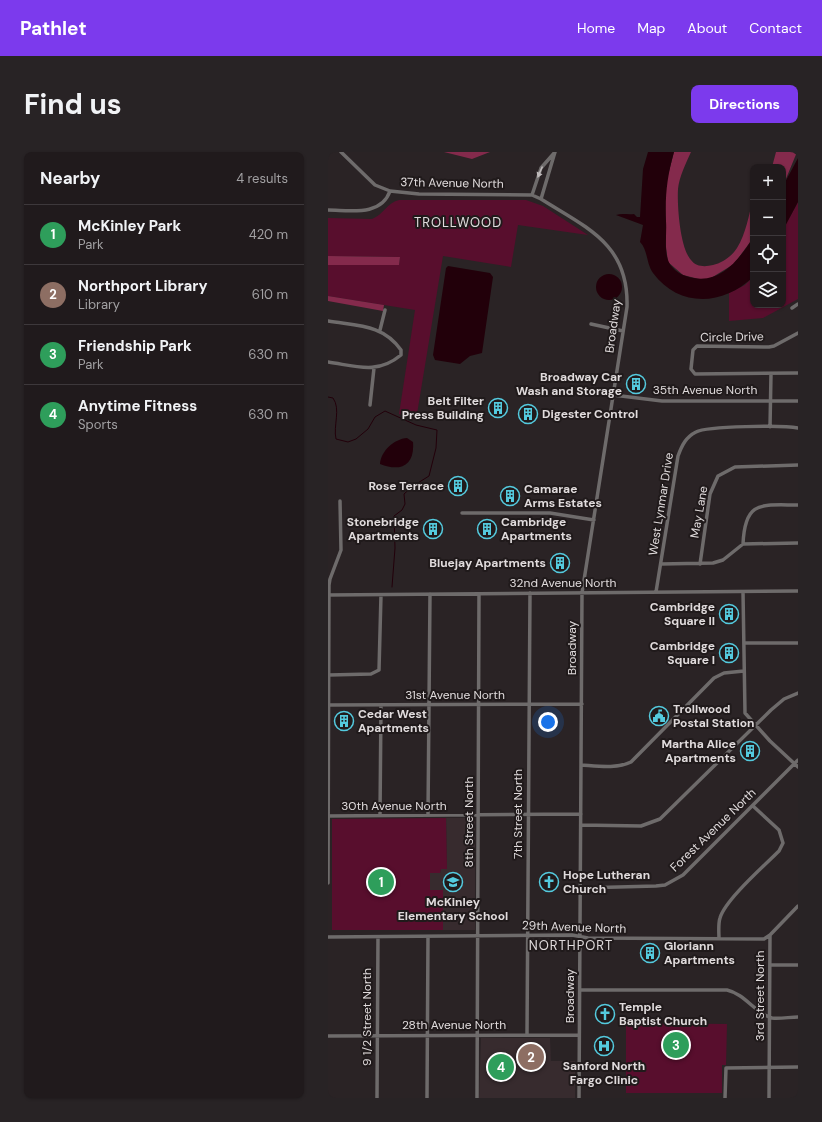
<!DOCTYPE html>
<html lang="en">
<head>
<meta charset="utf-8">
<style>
  body { margin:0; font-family:"DM Sans",sans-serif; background:#282325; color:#f1f3f6 }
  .controls { position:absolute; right:12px; top:12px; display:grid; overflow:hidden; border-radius:8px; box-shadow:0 1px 3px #0004 }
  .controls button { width:36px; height:36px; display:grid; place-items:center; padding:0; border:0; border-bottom:1px solid #3d383b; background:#201a1c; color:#f1f3f6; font:20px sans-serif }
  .you { position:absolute; left:220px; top:570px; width:14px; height:14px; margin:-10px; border:3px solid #fff; border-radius:50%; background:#1a73e8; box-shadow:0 0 0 6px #1a73e833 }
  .badge { display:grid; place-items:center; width:26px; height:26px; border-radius:50%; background:#7c3aed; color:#fff; font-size:13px; font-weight:700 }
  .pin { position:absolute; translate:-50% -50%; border:2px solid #fff; box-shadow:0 1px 4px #0006 }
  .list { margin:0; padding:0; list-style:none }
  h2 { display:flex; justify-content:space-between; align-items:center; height:52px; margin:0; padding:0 16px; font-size:17px }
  h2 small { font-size:13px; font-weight:400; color:#a2a1a3 }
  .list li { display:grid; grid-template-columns:26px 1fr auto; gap:12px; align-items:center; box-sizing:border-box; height:60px; padding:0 16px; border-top:1px solid #3d383b }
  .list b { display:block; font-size:15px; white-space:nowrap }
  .list p { margin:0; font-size:13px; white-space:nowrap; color:#a2a1a3 }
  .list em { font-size:13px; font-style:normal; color:#a2a1a3 }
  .icon { flex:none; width:22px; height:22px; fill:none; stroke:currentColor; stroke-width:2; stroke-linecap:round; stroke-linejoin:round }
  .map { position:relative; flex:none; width:470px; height:946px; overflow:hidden; border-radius:8px }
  header { display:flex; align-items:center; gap:24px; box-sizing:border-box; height:56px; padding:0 20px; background:#7c3aed; color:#fff }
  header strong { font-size:19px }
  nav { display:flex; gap:22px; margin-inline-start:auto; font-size:14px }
  .intro { display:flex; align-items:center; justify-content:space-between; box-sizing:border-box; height:96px; padding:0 24px }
  h1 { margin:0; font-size:28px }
  .button { padding:10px 18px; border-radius:8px; background:#7c3aed; color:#fff; font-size:14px; font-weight:700 }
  main { display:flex; gap:24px; padding:0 24px }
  aside { flex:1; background:#201a1c; border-radius:8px; box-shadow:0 1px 3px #0004 }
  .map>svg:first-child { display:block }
  .built { fill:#372b2e }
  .green { fill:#580e2d }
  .forest { fill:#842a4c }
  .water { fill:#22000a }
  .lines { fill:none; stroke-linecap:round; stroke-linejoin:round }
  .stream { stroke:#22000a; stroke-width:1 }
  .minor { stroke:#6e6b6b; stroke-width:3.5 }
  .oneway { fill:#beb9ba }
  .labels { text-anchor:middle; stroke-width:4; stroke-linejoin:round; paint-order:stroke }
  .street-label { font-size:12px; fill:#e0dbdc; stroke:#201a1b }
  .poi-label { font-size:12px; font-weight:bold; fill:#e0dbdc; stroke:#201a1b; text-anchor:end }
  .neighbourhood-label { font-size:13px; letter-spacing:1px; fill:#e0dbdc; stroke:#201a1b }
</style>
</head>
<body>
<header>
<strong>Pathlet</strong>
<nav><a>Home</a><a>Map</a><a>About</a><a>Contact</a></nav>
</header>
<div class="intro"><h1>Find us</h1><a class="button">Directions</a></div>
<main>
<aside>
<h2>Nearby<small>4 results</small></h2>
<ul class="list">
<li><span class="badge" style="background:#2e9e5b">1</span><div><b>McKinley Park</b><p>Park</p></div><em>420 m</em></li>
<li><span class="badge" style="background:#8d6e63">2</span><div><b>Northport Library</b><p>Library</p></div><em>610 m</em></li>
<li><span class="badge" style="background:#2e9e5b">3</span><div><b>Friendship Park</b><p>Park</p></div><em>630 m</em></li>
<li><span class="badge" style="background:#2e9e5b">4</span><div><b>Anytime Fitness</b><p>Sports</p></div><em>630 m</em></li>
</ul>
</aside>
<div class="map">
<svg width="470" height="946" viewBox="0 0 470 946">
  <rect width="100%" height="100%" fill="#2a2325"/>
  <path class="built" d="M118,666H144L147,668V778H115V738H102V721H112L113,717H119Z
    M153,886H222L223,909H247V946H151Z"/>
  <path class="green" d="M71,48H198L215,54L260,83L190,73L183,115L115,104L88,268L71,262L87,158L0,144V113H71L72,105L0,104V66L44,67C55,63 60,50 71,48Z
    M470,50V147L435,166L401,169V141L417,133L425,125V153H455V78Z
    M118,666L119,717H113L112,721H102V738H115V778H4V667Z
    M298,871L399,872L398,913H394V941H298Z"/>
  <path class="forest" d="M116,0H162L144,7Z
    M346,0H363C358,11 351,25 350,37C349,53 352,96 363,108C368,115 377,115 385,113C394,111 404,104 409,96C418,82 421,62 425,47V86L406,112L383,126L375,128L355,123L340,110L338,95L337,41L339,27Z
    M448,0H469L455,34V15H444Z
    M0,104L72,105L71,113H0Z
    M0,144L56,153L55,159L0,149Z"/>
  <path class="water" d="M320,0H346C339,25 337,43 338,69C339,82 336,96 340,108C342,115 351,122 358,124C390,135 409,110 425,86V125C395,154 351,156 325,121C318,111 320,98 312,90L315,73L288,63C294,61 300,63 306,62L309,65H312L315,17Z
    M470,6V50L455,78V34Z
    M120,114L162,121L165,125L154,201L142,204L132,212L107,208L105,203L118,116Z
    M268 135a13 13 0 1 1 26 0a13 13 0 1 1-26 0Z
    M79,286L85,290C87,314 72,320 52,312C53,299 66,287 79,286Z"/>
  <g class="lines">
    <path class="stream" d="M0,245L5,246C13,257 5,274 8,287L20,290L28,287L40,277L47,265L57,259L88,273L109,278L108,296L101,324L85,334L76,342L77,352L74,358L66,364L67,396L64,435"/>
    <path class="minor" d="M13,0L47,33L62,39
      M204,43L213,16L227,0
      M213,47L227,0
      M0,58C21,58 53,65 62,39L91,42L204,43L213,47C259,76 301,92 299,155L254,441L251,946
      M464,156L470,152
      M0,169C29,174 55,172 73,198V203C49,223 28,214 0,210
      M263,172L295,179
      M52,178L57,158
      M470,181L446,194L441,195L369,194L365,198L363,217L367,222L470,221
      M285,243L334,249H470
      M42,253L46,216
      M442,275L443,222
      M134,361H222L266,368
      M415,392C417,348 433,353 470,353
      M333,412L385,411L395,408L415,392L470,391
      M372,412L382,342L390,324L407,315L470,313
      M328,440L350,304C354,293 358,285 368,280C379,274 456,273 470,276
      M415,440L417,561L442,589L470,615
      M0,443L470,439
      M416,491H470
      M1,523L43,522L51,518L53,443
      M1,553L254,552
      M253,613C269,614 289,617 303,610L386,526L396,521L416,519
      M100,663L102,442
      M0,664L253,662
      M52,664L53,553
      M253,673L313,674L332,667L443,558L456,547L470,541
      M0,731L1,433L2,427L13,398L12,349
      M252,736L328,734L337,733L355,723L470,608
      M0,785L244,783L260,786L436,787L442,783
      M391,787C391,781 390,772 392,766C397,748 437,713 451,699L455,691L451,678L425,654
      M442,813H470
      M252,838H399C417,842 428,862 444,866C452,867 462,865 470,865
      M199,883L202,441
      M0,884L251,883
      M49,946L50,785
      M99,946L100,785
      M149,946L151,442
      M397,946L398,916L470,915
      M441,946L442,783L470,754"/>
  </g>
  <defs><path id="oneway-solid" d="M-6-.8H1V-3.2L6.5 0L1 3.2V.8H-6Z"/></defs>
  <use class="oneway" href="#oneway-solid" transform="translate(212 20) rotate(114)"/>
  <defs>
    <g id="building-ring" transform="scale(1)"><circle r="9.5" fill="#201a1b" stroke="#54cade" stroke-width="1.5"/><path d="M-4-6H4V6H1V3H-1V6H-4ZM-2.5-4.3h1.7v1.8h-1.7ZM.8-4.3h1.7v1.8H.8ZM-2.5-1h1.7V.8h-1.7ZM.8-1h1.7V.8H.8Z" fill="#54cade"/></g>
    <g id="civic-ring" transform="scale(1)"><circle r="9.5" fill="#201a1b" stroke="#54cade" stroke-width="1.5"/><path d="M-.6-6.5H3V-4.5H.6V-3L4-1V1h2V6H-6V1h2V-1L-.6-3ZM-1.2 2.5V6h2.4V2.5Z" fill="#54cade"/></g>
    <g id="school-ring" transform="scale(1)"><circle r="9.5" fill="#201a1b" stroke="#54cade" stroke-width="1.5"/><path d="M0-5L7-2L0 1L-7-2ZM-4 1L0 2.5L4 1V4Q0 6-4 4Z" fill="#54cade"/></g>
    <g id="church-ring" transform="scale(1)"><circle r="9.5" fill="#201a1b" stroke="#54cade" stroke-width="1.5"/><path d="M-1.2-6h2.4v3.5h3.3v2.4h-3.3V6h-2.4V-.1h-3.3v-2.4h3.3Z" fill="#54cade"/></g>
    <g id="hospital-ring" transform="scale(1)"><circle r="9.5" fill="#201a1b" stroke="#54cade" stroke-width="1.5"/><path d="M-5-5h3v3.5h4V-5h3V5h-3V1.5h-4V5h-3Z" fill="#54cade"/></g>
  </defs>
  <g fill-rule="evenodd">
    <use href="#building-ring" x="308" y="232"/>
    <use href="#building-ring" x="170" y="256"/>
    <use href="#building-ring" x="200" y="262"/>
    <use href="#building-ring" x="130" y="334"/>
    <use href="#building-ring" x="182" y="344"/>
    <use href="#building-ring" x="105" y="377"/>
    <use href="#building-ring" x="159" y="377"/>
    <use href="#building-ring" x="232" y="411"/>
    <use href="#building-ring" x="401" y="462"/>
    <use href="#building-ring" x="401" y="501"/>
    <use href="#civic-ring" x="331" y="564"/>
    <use href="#building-ring" x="16" y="569"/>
    <use href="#building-ring" x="422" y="599"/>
    <use href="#school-ring" x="125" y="730"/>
    <use href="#church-ring" x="221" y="730"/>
    <use href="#building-ring" x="322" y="801"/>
    <use href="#church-ring" x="277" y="862"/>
    <use href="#hospital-ring" x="276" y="894"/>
  </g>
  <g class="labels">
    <g class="street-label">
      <text transform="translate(124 31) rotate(1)" y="4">37th Avenue North</text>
      <text transform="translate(285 174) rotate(-82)" y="4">Broadway</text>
      <text transform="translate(404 185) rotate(-1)" y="4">Circle Drive</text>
      <text x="377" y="242">35th Avenue North</text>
      <text transform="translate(333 352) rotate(-81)" y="4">West Lynmar Drive</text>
      <text transform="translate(371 360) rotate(-80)" y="4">May Lane</text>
      <text x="235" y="435">32nd Avenue North</text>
      <text transform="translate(244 496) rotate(-90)" y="4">Broadway</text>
      <text x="127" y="547">31st Avenue North</text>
      <text x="66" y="658">30th Avenue North</text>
      <text transform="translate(190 662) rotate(-90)" y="4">7th Street North</text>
      <text transform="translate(141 670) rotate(-90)" y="4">8th Street North</text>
      <text transform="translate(385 678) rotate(-44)" y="4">Forest Avenue North</text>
      <text transform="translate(246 775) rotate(2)" y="4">29th Avenue North</text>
      <text transform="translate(242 844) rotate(-90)" y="4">Broadway</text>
      <text transform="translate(432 844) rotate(-90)" y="4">3rd Street North</text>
      <text transform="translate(39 865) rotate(-90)" y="4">9 1/2 Street North</text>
      <text x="126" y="877">28th Avenue North</text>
    </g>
    <g class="poi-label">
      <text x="294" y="229">Broadway Car<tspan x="294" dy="14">Wash and Storage</tspan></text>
      <text x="156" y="253">Belt Filter<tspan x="156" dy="14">Press Building</tspan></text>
      <text x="214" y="266" text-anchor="start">Digester Control</text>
      <text x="116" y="338">Rose Terrace</text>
      <text x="196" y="341" text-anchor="start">Camarae<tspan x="196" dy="14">Arms Estates</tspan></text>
      <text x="91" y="374">Stonebridge<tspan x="91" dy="14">Apartments</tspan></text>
      <text x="173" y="374" text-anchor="start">Cambridge<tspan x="173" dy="14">Apartments</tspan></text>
      <text x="218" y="415">Bluejay Apartments</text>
      <text x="387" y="459">Cambridge<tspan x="387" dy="14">Square II</tspan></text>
      <text x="387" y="498">Cambridge<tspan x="387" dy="14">Square I</tspan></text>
      <text x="345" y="561" text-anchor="start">Trollwood<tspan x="345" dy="14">Postal Station</tspan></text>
      <text x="30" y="566" text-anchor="start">Cedar West<tspan x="30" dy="14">Apartments</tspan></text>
      <text x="408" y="596">Martha Alice<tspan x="408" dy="14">Apartments</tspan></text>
      <text x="235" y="727" text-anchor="start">Hope Lutheran<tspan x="235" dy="14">Church</tspan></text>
      <text x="125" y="754" text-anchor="middle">McKinley<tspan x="125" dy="14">Elementary School</tspan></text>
      <text x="336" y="798" text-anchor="start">Gloriann<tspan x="336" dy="14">Apartments</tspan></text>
      <text x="291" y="859" text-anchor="start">Temple<tspan x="291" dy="14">Baptist Church</tspan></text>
      <text x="276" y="918" text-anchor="middle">Sanford North<tspan x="276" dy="14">Fargo Clinic</tspan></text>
    </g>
    <g class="neighbourhood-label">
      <text x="130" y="75">TROLLWOOD</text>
      <text x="243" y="798">NORTHPORT</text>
    </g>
  </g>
</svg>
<div class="controls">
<button>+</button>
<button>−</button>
<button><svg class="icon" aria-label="locate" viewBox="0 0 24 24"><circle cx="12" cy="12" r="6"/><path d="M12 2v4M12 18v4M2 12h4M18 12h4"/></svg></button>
<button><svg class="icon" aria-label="layers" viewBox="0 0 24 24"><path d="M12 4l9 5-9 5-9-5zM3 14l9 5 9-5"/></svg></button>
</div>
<div class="you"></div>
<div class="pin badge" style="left:53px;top:730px;background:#2e9e5b">1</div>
<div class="pin badge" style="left:203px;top:905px;background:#8d6e63">2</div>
<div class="pin badge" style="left:348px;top:893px;background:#2e9e5b">3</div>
<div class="pin badge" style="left:173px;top:915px;background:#2e9e5b">4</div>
</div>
</main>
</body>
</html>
